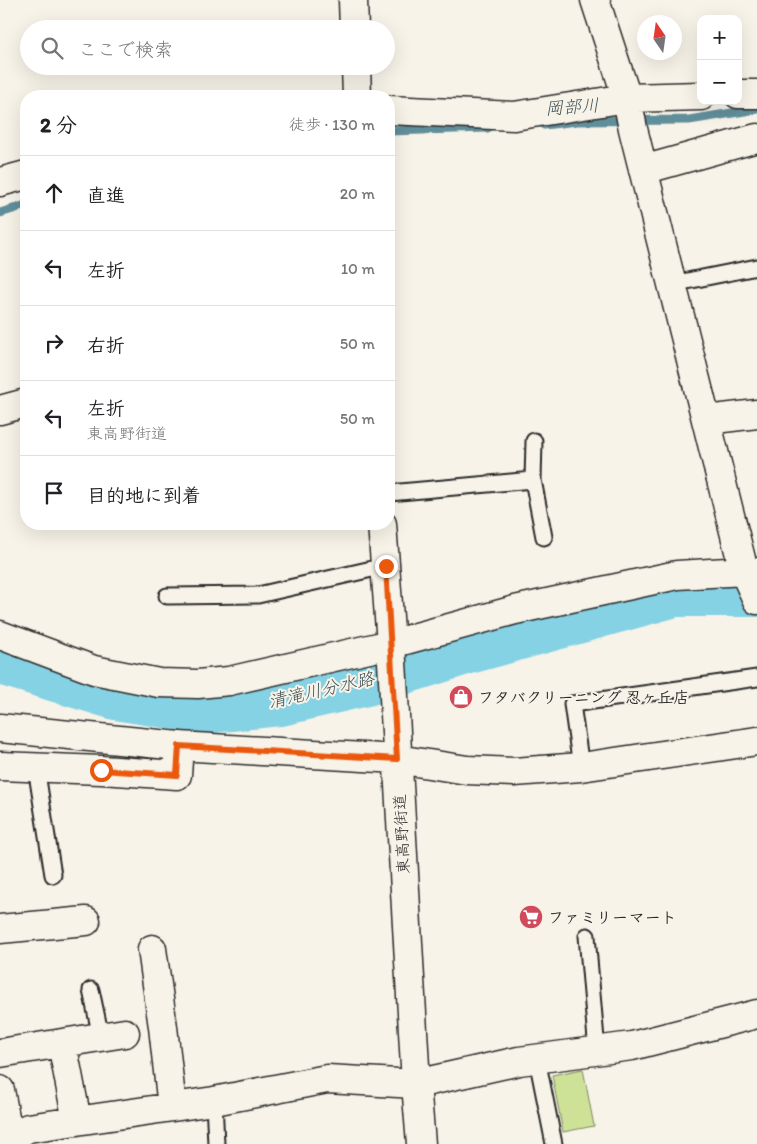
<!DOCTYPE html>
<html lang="ja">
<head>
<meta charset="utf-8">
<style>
  body { margin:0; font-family:Itim,"Klee One",sans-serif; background:#f2f2f2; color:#202124 }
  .controls { position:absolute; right:15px; top:15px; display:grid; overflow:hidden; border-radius:10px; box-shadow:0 5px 20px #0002 }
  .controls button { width:45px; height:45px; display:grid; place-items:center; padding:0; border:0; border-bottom:1px solid #e0e0e0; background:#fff; color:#202124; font:25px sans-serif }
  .compass { position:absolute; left:637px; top:15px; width:45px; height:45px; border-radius:50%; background:#fff; box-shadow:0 5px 20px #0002; rotate:347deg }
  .stop { position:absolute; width:15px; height:15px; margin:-11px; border:4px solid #ea580c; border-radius:50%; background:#fff }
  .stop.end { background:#ea580c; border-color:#fff; box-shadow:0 1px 5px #0008 }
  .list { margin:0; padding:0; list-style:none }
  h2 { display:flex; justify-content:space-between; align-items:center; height:65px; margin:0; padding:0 20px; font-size:21px }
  h2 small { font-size:16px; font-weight:400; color:#757577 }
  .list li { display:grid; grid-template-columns:32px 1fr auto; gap:15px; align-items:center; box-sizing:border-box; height:75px; padding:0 20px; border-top:1px solid #e0e0e0 }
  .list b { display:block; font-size:19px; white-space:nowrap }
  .list p { margin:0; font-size:16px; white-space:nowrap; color:#757577 }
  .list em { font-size:16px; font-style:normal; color:#757577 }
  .icon { flex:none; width:28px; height:28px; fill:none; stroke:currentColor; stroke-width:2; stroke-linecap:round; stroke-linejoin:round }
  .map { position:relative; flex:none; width:757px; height:1144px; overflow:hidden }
  .search { position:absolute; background:#fff; box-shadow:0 5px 20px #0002; left:20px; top:20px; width:375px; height:55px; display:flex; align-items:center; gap:12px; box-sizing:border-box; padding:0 18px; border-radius:28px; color:#757577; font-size:19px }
  .panel { position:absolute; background:#fff; box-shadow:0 5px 20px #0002; left:20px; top:90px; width:375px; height:440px; border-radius:20px }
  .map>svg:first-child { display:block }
  .green { fill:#cde297; stroke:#7c8661 }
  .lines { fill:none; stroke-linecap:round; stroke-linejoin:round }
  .stream { stroke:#618f9b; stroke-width:9 }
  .river { stroke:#85d2e5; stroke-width:50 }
  .lane-casing { stroke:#2b2b2b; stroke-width:19 }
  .street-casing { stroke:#2b2b2b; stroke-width:31 }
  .secondary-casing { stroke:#2b2b2b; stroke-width:31 }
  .lane { stroke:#f7f3e8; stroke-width:15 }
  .street { stroke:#f7f3e8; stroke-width:28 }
  .secondary { stroke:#f7f3e8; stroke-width:28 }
  .route { stroke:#ea580c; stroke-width:6 }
  .labels { text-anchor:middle; stroke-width:4; stroke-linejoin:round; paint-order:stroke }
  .poi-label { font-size:16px; font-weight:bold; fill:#2b2b2b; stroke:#f7f3e8; text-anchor:start }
  .street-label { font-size:16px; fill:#2b2b2b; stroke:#f7f3e8 }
  .water-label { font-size:18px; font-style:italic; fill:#42555a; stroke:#f7f3e8 }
</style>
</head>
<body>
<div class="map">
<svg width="757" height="1144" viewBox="0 0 757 1144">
  <rect width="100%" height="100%" fill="#f7f3e8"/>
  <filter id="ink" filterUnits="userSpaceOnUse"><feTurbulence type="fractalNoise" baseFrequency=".02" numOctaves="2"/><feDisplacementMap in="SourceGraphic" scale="10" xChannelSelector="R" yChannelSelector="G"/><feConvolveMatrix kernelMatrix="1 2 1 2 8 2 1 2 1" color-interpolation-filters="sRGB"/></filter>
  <g filter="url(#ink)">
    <path class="green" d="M583,1069L594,1126L563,1132L552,1075Z"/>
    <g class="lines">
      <path class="stream" d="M544,125L577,121L689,120L757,109
        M389,131L488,128
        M0,213L26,205"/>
      <path class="river" d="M0,660L116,695L203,709L281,701L367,681L469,649L675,592H757"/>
      <g class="lane-casing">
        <path id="lane" d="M672,284L757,267
          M534,441L533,480L544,537
          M389,493L533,480
          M167,596L258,595L385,566
          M36,767L53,875
          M581,767L572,704L757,678
          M587,936L597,1051
          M91,990L101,1037
          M537,1059L554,1144
          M214,1101L216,1144"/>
      </g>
      <g class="street-casing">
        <path id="street" d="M595,0L627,98L633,129L744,571L757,600
          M738,94H757
          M389,110L514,116L627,98L701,96
          M643,170L757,138
          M0,182L26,175
          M0,410L26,403
          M706,420L757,414
          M0,635L94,670L159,683L198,684L229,681L391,644L515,610L677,575L744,571L757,572
          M0,766L101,770L177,775L179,746
          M0,929L86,921
          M152,949L163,1027L172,1107
          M62,1043L77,1121
          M0,1053L125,1033
          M0,1090L9,1139
          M0,1144L28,1128L214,1101L327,1079L416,1084L519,1061L632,1046L757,1014"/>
      </g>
      <g class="secondary-casing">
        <path id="secondary" d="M353,0L354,29
          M356,66L357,96
          M382,524L391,644L416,1084L421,1144
          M0,728L179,746L397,759L467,770L514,772L581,767L757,741"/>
      </g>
      <use href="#lane" class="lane"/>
      <use href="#street" class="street"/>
      <use href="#secondary" class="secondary"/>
    </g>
  </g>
  <g class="lines" filter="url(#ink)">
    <path class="route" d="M101,770L177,775L179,746L397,759L386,566"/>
  </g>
  <defs>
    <g id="shop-disc" transform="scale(1.25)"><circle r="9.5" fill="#d1495b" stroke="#f7f3e8"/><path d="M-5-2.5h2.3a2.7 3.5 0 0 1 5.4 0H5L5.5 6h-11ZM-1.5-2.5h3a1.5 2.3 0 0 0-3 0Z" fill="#fff"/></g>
    <g id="supermarket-disc" transform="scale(1.25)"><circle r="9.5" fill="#d1495b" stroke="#f7f3e8"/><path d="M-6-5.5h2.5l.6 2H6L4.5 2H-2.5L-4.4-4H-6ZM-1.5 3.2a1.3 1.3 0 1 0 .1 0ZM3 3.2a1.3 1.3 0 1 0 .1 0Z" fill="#fff"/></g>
  </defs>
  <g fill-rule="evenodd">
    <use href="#shop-disc" x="461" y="697"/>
    <use href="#supermarket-disc" x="531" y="917"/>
  </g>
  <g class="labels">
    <g class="poi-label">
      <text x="478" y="703">フタバクリーニング 忍ヶ丘店</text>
      <text x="548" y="923">ファミリーマート</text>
    </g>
    <g class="street-label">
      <text transform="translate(401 834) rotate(-93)" y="6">東高野街道</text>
    </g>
    <g class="water-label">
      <text transform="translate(572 107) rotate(-4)" y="6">岡部川</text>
      <text transform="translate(321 690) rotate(-13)" y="6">清滝川分水路</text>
    </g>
  </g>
</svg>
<div class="controls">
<button>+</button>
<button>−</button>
</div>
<svg class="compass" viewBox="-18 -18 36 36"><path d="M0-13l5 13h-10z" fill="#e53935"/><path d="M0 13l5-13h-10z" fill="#757577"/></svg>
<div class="stop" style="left:101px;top:770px"></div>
<div class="stop end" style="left:386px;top:566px"></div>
<div class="search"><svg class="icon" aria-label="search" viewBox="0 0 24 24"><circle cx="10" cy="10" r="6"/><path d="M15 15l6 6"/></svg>ここで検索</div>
<section class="panel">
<h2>2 分<small>徒歩 · 130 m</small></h2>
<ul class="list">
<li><svg class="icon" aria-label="ahead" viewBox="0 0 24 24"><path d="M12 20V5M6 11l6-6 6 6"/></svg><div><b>直進</b></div><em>20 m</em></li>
<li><svg class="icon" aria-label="left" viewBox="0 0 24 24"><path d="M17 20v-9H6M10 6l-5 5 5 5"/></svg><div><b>左折</b></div><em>10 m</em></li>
<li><svg class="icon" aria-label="right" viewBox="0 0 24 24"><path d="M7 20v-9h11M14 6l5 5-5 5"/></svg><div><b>右折</b></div><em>50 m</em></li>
<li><svg class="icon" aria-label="left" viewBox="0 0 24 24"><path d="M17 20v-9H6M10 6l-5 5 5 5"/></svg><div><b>左折</b><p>東高野街道</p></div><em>50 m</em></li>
<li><svg class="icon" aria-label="arrive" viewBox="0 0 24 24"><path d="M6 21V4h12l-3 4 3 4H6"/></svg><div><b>目的地に到着</b></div></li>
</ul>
</section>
</div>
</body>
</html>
